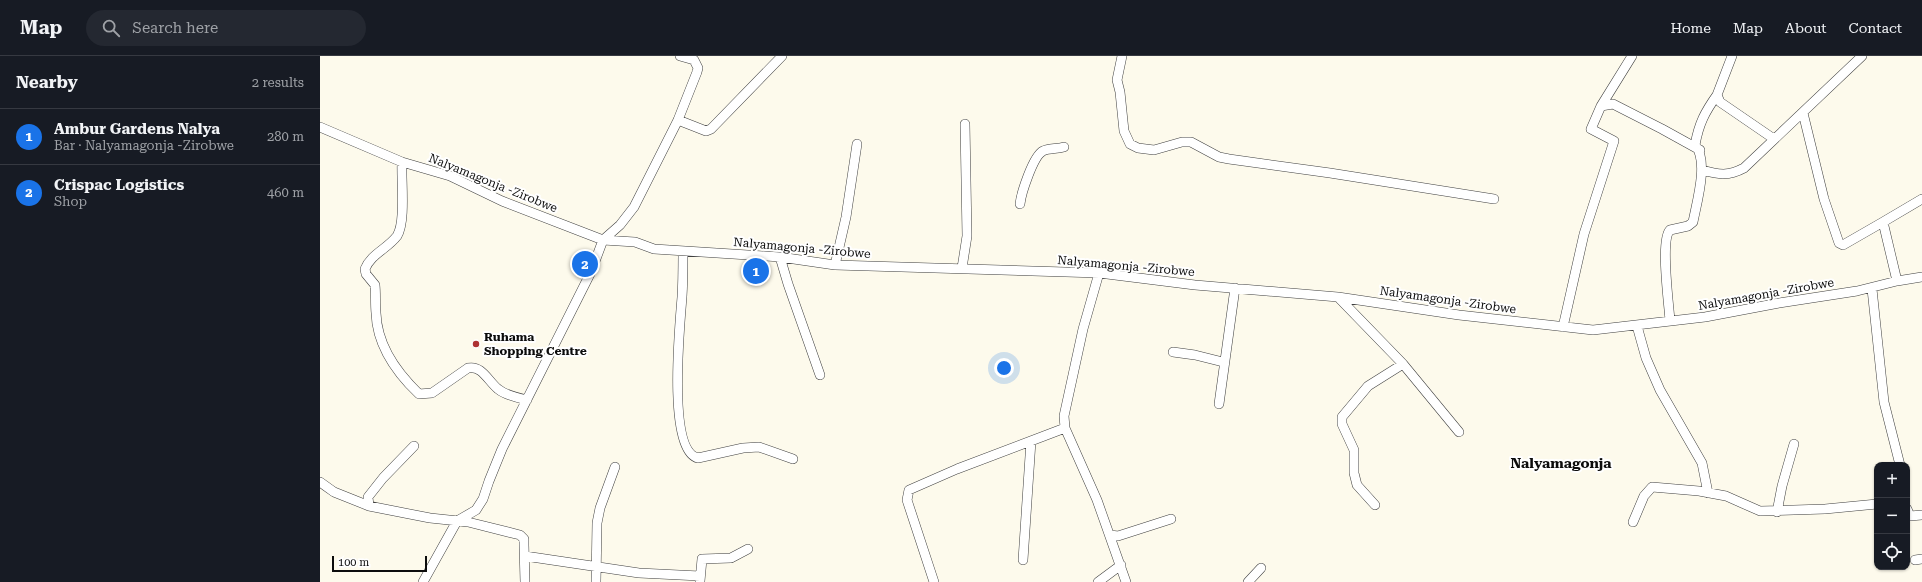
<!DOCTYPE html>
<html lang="en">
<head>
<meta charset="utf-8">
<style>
  body { margin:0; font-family:"Roboto Serif",serif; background:#242831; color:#f1f3f6 }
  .controls { position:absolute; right:12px; bottom:12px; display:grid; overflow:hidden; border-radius:8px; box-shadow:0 1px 3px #0004 }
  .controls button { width:36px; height:36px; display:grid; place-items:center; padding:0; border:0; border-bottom:1px solid #363941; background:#171b24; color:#f1f3f6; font:20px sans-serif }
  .scale { position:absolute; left:12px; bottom:10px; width:95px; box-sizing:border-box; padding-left:4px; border:2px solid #0c0c0c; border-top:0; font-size:11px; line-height:14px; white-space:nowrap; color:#0c0c0c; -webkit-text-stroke:3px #fff; paint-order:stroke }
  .you { position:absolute; left:684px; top:312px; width:14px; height:14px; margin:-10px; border:3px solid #fff; border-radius:50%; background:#1a73e8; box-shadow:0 0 0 6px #1a73e833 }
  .badge { display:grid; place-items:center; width:26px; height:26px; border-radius:50%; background:#1a73e8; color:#fff; font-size:13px; font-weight:700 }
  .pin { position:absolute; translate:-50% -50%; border:2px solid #fff; box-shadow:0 1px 4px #0006 }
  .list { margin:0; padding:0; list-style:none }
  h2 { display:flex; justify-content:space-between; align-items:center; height:52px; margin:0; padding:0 16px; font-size:17px }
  h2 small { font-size:13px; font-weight:400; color:#9ea1a6 }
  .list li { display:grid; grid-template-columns:26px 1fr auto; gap:12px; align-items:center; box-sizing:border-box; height:56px; padding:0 16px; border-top:1px solid #363941 }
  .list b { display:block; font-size:15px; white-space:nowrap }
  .list p { margin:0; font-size:13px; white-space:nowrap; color:#9ea1a6 }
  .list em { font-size:13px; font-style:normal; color:#9ea1a6 }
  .icon { flex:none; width:22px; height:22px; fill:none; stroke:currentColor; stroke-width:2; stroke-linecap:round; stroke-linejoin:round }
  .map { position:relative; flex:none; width:1602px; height:526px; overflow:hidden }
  header { display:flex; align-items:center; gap:24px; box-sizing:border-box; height:56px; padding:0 20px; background:#171b24; border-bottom:1px solid #363941 }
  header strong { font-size:19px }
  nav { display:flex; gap:22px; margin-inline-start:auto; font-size:14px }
  .search { width:280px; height:36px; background:#242831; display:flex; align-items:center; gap:10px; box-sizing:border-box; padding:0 14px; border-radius:22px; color:#9ea1a6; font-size:15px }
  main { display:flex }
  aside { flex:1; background:#171b24 }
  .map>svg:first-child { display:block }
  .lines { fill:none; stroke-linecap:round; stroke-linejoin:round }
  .minor-casing { stroke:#3f3f3f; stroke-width:10 }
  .minor { stroke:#fff; stroke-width:9 }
  .poi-dot { fill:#ae3133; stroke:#fff; stroke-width:1.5 }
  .labels { text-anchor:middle; stroke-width:4; stroke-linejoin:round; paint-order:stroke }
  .street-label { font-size:12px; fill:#0c0c0c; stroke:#fff }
  .poi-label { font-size:12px; font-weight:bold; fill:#0c0c0c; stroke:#fff; text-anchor:start }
  .quarter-label { font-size:14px; font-weight:bold; fill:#0c0c0c; stroke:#fff }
</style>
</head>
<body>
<header>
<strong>Map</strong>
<div class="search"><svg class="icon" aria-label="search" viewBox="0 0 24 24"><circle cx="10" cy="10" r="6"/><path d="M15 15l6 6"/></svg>Search here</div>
<nav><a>Home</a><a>Map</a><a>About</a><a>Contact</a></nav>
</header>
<main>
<aside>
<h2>Nearby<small>2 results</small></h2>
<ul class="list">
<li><span class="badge">1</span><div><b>Ambur Gardens Nalya</b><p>Bar · Nalyamagonja -Zirobwe</p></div><em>280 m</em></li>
<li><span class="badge">2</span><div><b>Crispac Logistics</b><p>Shop</p></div><em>460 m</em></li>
</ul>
</aside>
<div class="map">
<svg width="1602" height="526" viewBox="0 0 1602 526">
  <rect width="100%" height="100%" fill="#fdfaec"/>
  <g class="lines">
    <g class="minor-casing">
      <path id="minor" d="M802,0L797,24L800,36L804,75L810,88L818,92L834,94L862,86H871L899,101L909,103L1010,117L1174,143
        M1412,0L1397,39L1400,46L1454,83
        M1281,50L1312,0
        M1483,57L1504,143L1519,187L1523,189L1563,166
        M358,64L386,75L391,73L462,0
        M0,71L82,106L130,120L182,145L283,184L315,186L334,193L460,201L515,209L779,217L875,229L1018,241L1139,259L1273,274L1385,261L1459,247L1537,235L1577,225L1602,221
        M82,106C81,124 86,166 77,180C67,193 51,198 45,213L46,218L55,229C56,238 55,247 56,257C57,290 76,316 99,338L112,337L148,312C162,309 168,325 178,333C185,339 198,342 207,344
        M1382,114C1399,119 1409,120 1424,112L1542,0
        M700,148C701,138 713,100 723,95C728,92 737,93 744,91
        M363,195C363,210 363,226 362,241C360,267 347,395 378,402L423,392L439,391L473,403
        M460,201L468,228L500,319
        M515,209L526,161L537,88
        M642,212L647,180L645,68
        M779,217L763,273L744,360L745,372L777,444L806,526
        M1577,225L1563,166L1602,143
        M1552,233L1564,346L1580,409
        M1018,241L1083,308L1139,376
        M1350,265C1349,248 1340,184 1350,174L1368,170L1373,166C1377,145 1389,105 1375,89C1379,67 1385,56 1397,39
        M1317,270L1326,302L1340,334L1382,407L1388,437
        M1243,271L1264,178L1294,85L1271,73L1281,50L1293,48L1342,73L1380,94
        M853,296L875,299L903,306
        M899,348L915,232
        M0,426L14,436L49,450L110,462L148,466L200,479L204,483V489L205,526
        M1055,449L1037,429L1034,417V394L1022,368V361L1048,330L1083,308
        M49,450L48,441L63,422L94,390
        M1587,453L1590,460L1602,459
        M1457,456L1462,430L1474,388
        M1313,466L1324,440L1332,431L1379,435L1406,440L1440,455L1505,453L1557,448
        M790,479L798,480L851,463
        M205,500L319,517L380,520
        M703,504L711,385
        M1595,504L1602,503
        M380,525L382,503L411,502L428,493
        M103,526L137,465L156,454L163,443L169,425L182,393L271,216L283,184L300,169L314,151L358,64L377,16L378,12L374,4L360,0
        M276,526L277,467L280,452L295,411
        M614,526L587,444L589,434L637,413L745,372
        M778,526L801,509
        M928,526L941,512"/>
    </g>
    <use href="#minor" class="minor"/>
  </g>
  <circle class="poi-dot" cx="156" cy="288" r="4"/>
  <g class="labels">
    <g class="street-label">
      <text transform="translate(173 127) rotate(22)" y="4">Nalyamagonja -Zirobwe</text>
      <text transform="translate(482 192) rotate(5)" y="4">Nalyamagonja -Zirobwe</text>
      <text transform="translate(806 210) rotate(5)" y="4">Nalyamagonja -Zirobwe</text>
      <text transform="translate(1446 238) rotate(-10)" y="4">Nalyamagonja -Zirobwe</text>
      <text transform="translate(1128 244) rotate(8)" y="4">Nalyamagonja -Zirobwe</text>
    </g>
    <g class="poi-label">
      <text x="164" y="285">Ruhama<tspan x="164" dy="14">Shopping Centre</tspan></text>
    </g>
    <g class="quarter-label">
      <text x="1241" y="412">Nalyamagonja</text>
    </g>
  </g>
</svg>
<div class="controls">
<button>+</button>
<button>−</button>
<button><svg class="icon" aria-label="locate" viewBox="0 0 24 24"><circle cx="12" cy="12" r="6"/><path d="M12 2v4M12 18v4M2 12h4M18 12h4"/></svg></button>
</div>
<div class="scale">100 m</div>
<div class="you"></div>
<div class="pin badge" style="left:436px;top:215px">1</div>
<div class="pin badge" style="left:265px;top:208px">2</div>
</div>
</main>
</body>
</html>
